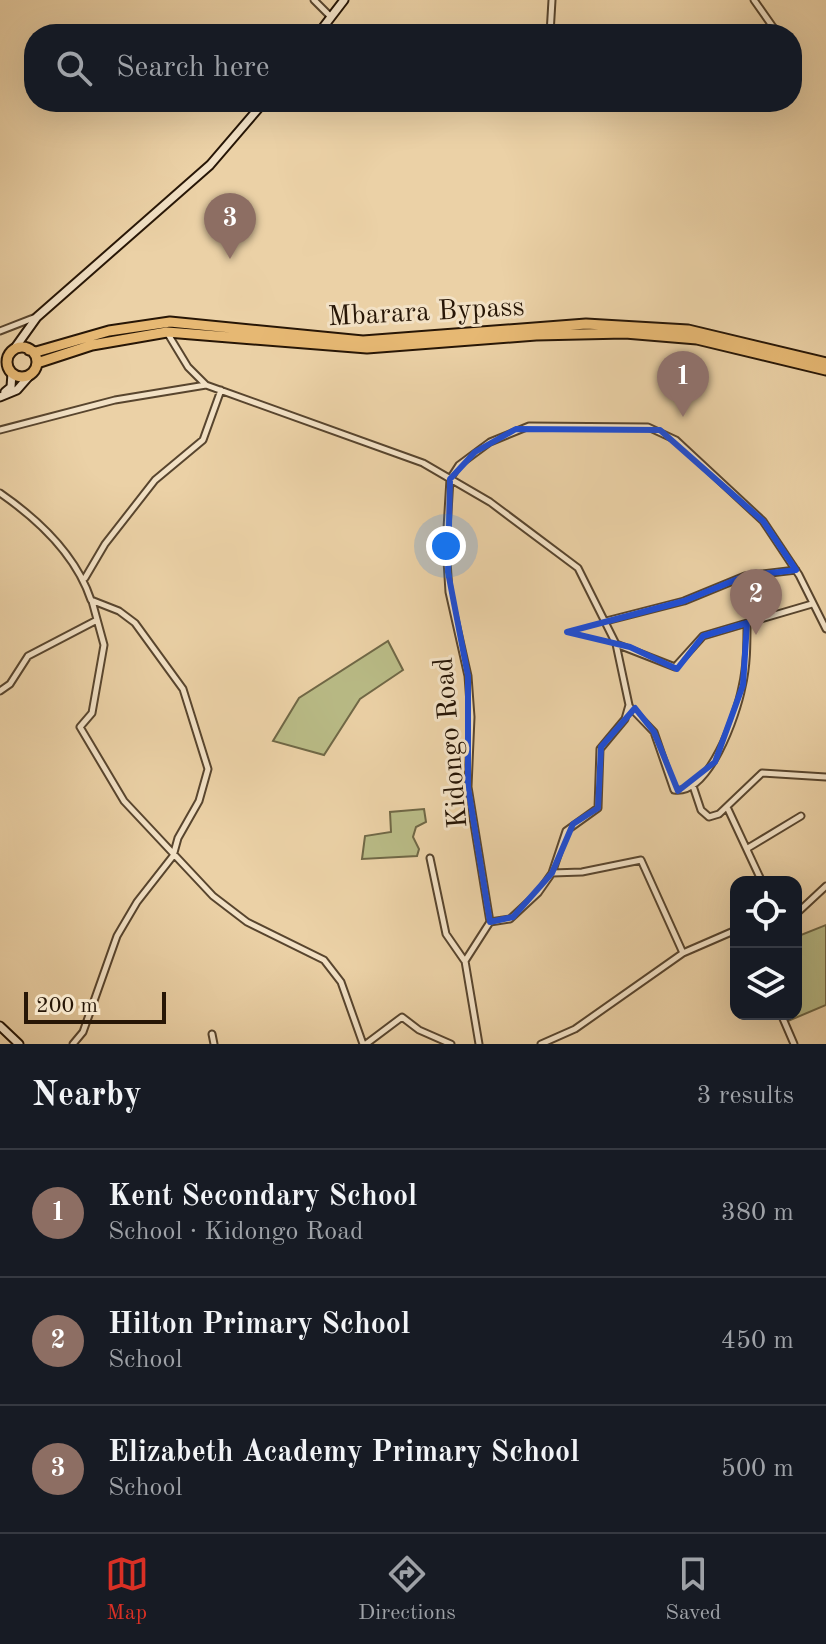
<!DOCTYPE html>
<html lang="en">
<head>
<meta charset="utf-8">
<style>
  body { margin:0; font-family:"Old Standard TT",serif; background:#20242c; color:#f1f3f6 }
  .controls { position:absolute; right:24px; bottom:24px; display:grid; overflow:hidden; border-radius:16px; box-shadow:0 8px 32px #0002 }
  .controls button { width:72px; height:72px; display:grid; place-items:center; padding:0; border:0; border-bottom:2px solid #363941; background:#171b24; color:#f1f3f6; font:40px sans-serif }
  .scale { position:absolute; left:24px; bottom:20px; width:142px; box-sizing:border-box; padding-left:8px; border:4px solid #271606; border-top:0; font-size:22px; line-height:28px; white-space:nowrap; color:#271606; -webkit-text-stroke:6px #f2e1c5; paint-order:stroke }
  .you { position:absolute; left:446px; top:546px; width:28px; height:28px; margin:-20px; border:6px solid #fff; border-radius:50%; background:#1a73e8; box-shadow:0 0 0 12px #1a73e833 }
  .badge { display:grid; place-items:center; width:52px; height:52px; border-radius:50%; background:#d93025; color:#fff; font-size:26px; font-weight:700 }
  .pin { position:absolute; translate:-50% -66px; filter:drop-shadow(0 2px 4px #0008) }
  .pin::after { content:''; position:absolute; top:42px; width:28px; height:24px; background:inherit; clip-path:polygon(0 0,100% 0,50% 100%) }
  .list { margin:0; padding:0; list-style:none }
  h2 { display:flex; justify-content:space-between; align-items:center; height:104px; margin:0; padding:0 32px; font-size:34px }
  h2 small { font-size:26px; font-weight:400; color:#9ea1a6 }
  .list li { display:grid; grid-template-columns:52px 1fr auto; gap:24px; align-items:center; box-sizing:border-box; height:128px; padding:0 32px; border-top:2px solid #363941 }
  .list b { display:block; font-size:30px; white-space:nowrap }
  .list p { margin:0; font-size:26px; white-space:nowrap; color:#9ea1a6 }
  .list em { font-size:26px; font-style:normal; color:#9ea1a6 }
  .icon { flex:none; width:44px; height:44px; fill:none; stroke:currentColor; stroke-width:2; stroke-linecap:round; stroke-linejoin:round }
  .map { position:relative; flex:none; width:826px; height:1044px; overflow:hidden }
  .search { position:absolute; background:#171b24; box-shadow:0 8px 32px #0002; left:24px; right:24px; top:24px; height:88px; display:flex; align-items:center; gap:20px; box-sizing:border-box; padding:0 28px; border-radius:32px; color:#9ea1a6; font-size:30px }
  .sheet { height:488px; background:#171b24 }
  nav { display:flex; justify-content:space-around; align-items:center; box-sizing:border-box; height:112px; border-top:2px solid #363941; background:#171b24; font-size:22px; color:#9ea1a6 }
  nav a { display:grid; justify-items:center; gap:4px }
  nav .on { color:#d93025 }
  .map>svg:first-child { display:block }
  .green { fill:#b9bb86; stroke:#706846; stroke-width:2 }
  .lines { fill:none; stroke-linecap:round; stroke-linejoin:round }
  .street-casing { stroke:#58452e; stroke-width:9 }
  .secondary-casing { stroke:#271606; stroke-width:11 }
  .highway-casing { stroke:#271606; stroke-width:13 }
  .street { stroke:#f2e1c5; stroke-width:5 }
  .secondary { stroke:#f2e1c5; stroke-width:7 }
  .highway { stroke:#e6b873; stroke-width:9 }
  .marked { fill:none; stroke:#1d4ed8; stroke-width:6; stroke-linejoin:round }
  .labels { text-anchor:middle; stroke-width:6; stroke-linejoin:round; paint-order:stroke }
  .street-label { font-size:28px; fill:#271606; stroke:#f2e1c5 }
</style>
</head>
<body>
<div class="map">
<svg width="826" height="1044" viewBox="0 0 826 1044">
  <rect width="100%" height="100%" fill="#ebd1a6"/>
  <filter id="stains"><feTurbulence type="fractalNoise" baseFrequency=".0025" numOctaves="4"/><feColorMatrix values="0 0 0 0 .2 0 0 0 0 .09 0 0 0 0 .02 0 0 0 .5 -.17"/></filter>
  <radialGradient id="worn" r=".72"><stop offset=".6" stop-color="#630" stop-opacity="0"/><stop offset="1" stop-color="#630" stop-opacity=".3"/></radialGradient>
  <path class="green" d="M388,641L403,670L360,699L324,755L273,741L299,698Z
    M424,809L426,822L416,827L413,837L419,849L417,856L362,859L365,836L391,832L390,812Z
    M826,925V1005L788,1021L785,1014H796V937Z"/>
  <g class="lines">
    <g class="street-casing">
      <path id="street" d="M314,0L331,17
        M754,0L773,27
        M550,34L552,0
        M0,331L36,317
        M168,334L188,367L206,385L423,463L490,502L578,568L616,644L629,705L625,719L600,749L598,808L566,831L552,873L538,893L510,919L490,922
        M0,430L115,400L206,385
        M0,493C39,520 76,555 91,600L119,611L135,623L183,689L208,769L199,801L178,838L173,856L137,902L117,936L83,1032L73,1044
        M85,578L105,544L155,480L203,440L221,390
        M92,601L104,645L92,713L80,727L124,801L213,896L247,922L324,960L341,982L363,1044
        M606,621L684,601L745,576L796,570
        M616,644L675,667L703,636L747,623
        M0,691L10,684L28,656L97,620
        M629,706L654,732L674,790C709,796 737,714 742,687C747,666 747,644 747,623L812,604
        M692,783L701,810L709,817L719,814L762,773L826,777
        M727,807L762,882
        M748,848L801,816
        M430,858L446,934L464,960
        M552,873L582,872L641,860L683,953
        M796,914L826,886
        M490,922L468,787L471,717L468,676L449,592L446,545L450,479L459,465L490,442L529,426L648,427L676,440L763,521L799,575L826,629
        M781,1014L794,1044
        M212,1034L214,1044
        M366,1044L402,1017L419,1030L451,1044
        M479,1044L465,961L490,922
        M541,1044L575,1029L683,953L736,930"/>
    </g>
    <g class="secondary-casing">
      <path id="secondary" d="M318,34L344,0
        M12,352L37,317L210,165L264,102
        M5,392L11,387L12,373
        M0,397L17,390L31,374
        M0,1026L19,1044"/>
    </g>
    <g class="highway-casing">
      <path id="highway" d="M7 362a15 15 0 1 1 30 0a15 15 0 1 1-30 0Z
        M29,350L36,352L109,331L170,322L363,341L586,324L688,330L826,363
        M37,363L92,345L167,332L367,348L536,335L625,333L697,339L826,370"/>
    </g>
    <use href="#street" class="street"/>
    <use href="#secondary" class="secondary"/>
    <use href="#highway" class="highway"/>
  </g>
  <path class="marked" d="M516,429L660,430L763,521L796,570L745,576L684,601L567,632L630,647L677,669L703,636L747,623L743,685L715,762L678,791L654,732L635,708L601,747L598,808L573,824L552,873L513,917L490,922L468,787V676L448,572L450,479L475,452Z"/>
  <g class="labels">
    <g class="street-label">
      <text transform="translate(426 310) rotate(-3)" y="10">Mbarara Bypass</text>
      <text transform="translate(449 743) rotate(-95)" y="10">Kidongo Road</text>
    </g>
  </g>
  <rect width="100%" height="100%" filter="url(#stains)"/>
  <rect width="100%" height="100%" fill="url(#worn)"/>
</svg>
<div class="controls">
<button><svg class="icon" aria-label="locate" viewBox="0 0 24 24"><circle cx="12" cy="12" r="6"/><path d="M12 2v4M12 18v4M2 12h4M18 12h4"/></svg></button>
<button><svg class="icon" aria-label="layers" viewBox="0 0 24 24"><path d="M12 4l9 5-9 5-9-5zM3 14l9 5 9-5"/></svg></button>
</div>
<div class="scale">200 m</div>
<div class="you"></div>
<div class="pin badge" style="left:683px;top:417px;background:#8d6e63">1</div>
<div class="pin badge" style="left:756px;top:635px;background:#8d6e63">2</div>
<div class="pin badge" style="left:230px;top:259px;background:#8d6e63">3</div>
<div class="search"><svg class="icon" aria-label="search" viewBox="0 0 24 24"><circle cx="10" cy="10" r="6"/><path d="M15 15l6 6"/></svg>Search here</div>
</div>
<section class="sheet">
<h2>Nearby<small>3 results</small></h2>
<ul class="list">
<li><span class="badge" style="background:#8d6e63">1</span><div><b>Kent Secondary School</b><p>School · Kidongo Road</p></div><em>380 m</em></li>
<li><span class="badge" style="background:#8d6e63">2</span><div><b>Hilton Primary School</b><p>School</p></div><em>450 m</em></li>
<li><span class="badge" style="background:#8d6e63">3</span><div><b>Elizabeth Academy Primary School</b><p>School</p></div><em>500 m</em></li>
</ul>
</section>
<nav>
<a class="on"><svg class="icon" aria-label="map" viewBox="0 0 24 24"><path d="M3 6l6-2 6 2 6-2v14l-6 2-6-2-6 2zM9 4v14M15 6v14"/></svg>Map</a>
<a><svg class="icon" aria-label="directions" viewBox="0 0 24 24"><path d="M12 3l9 9-9 9-9-9zM9 14v-3h6M13 9l2 2-2 2"/></svg>Directions</a>
<a><svg class="icon" aria-label="saved" viewBox="0 0 24 24"><path d="M7 4h10v16l-5-4-5 4z"/></svg>Saved</a>
</nav>
</body>
</html>
